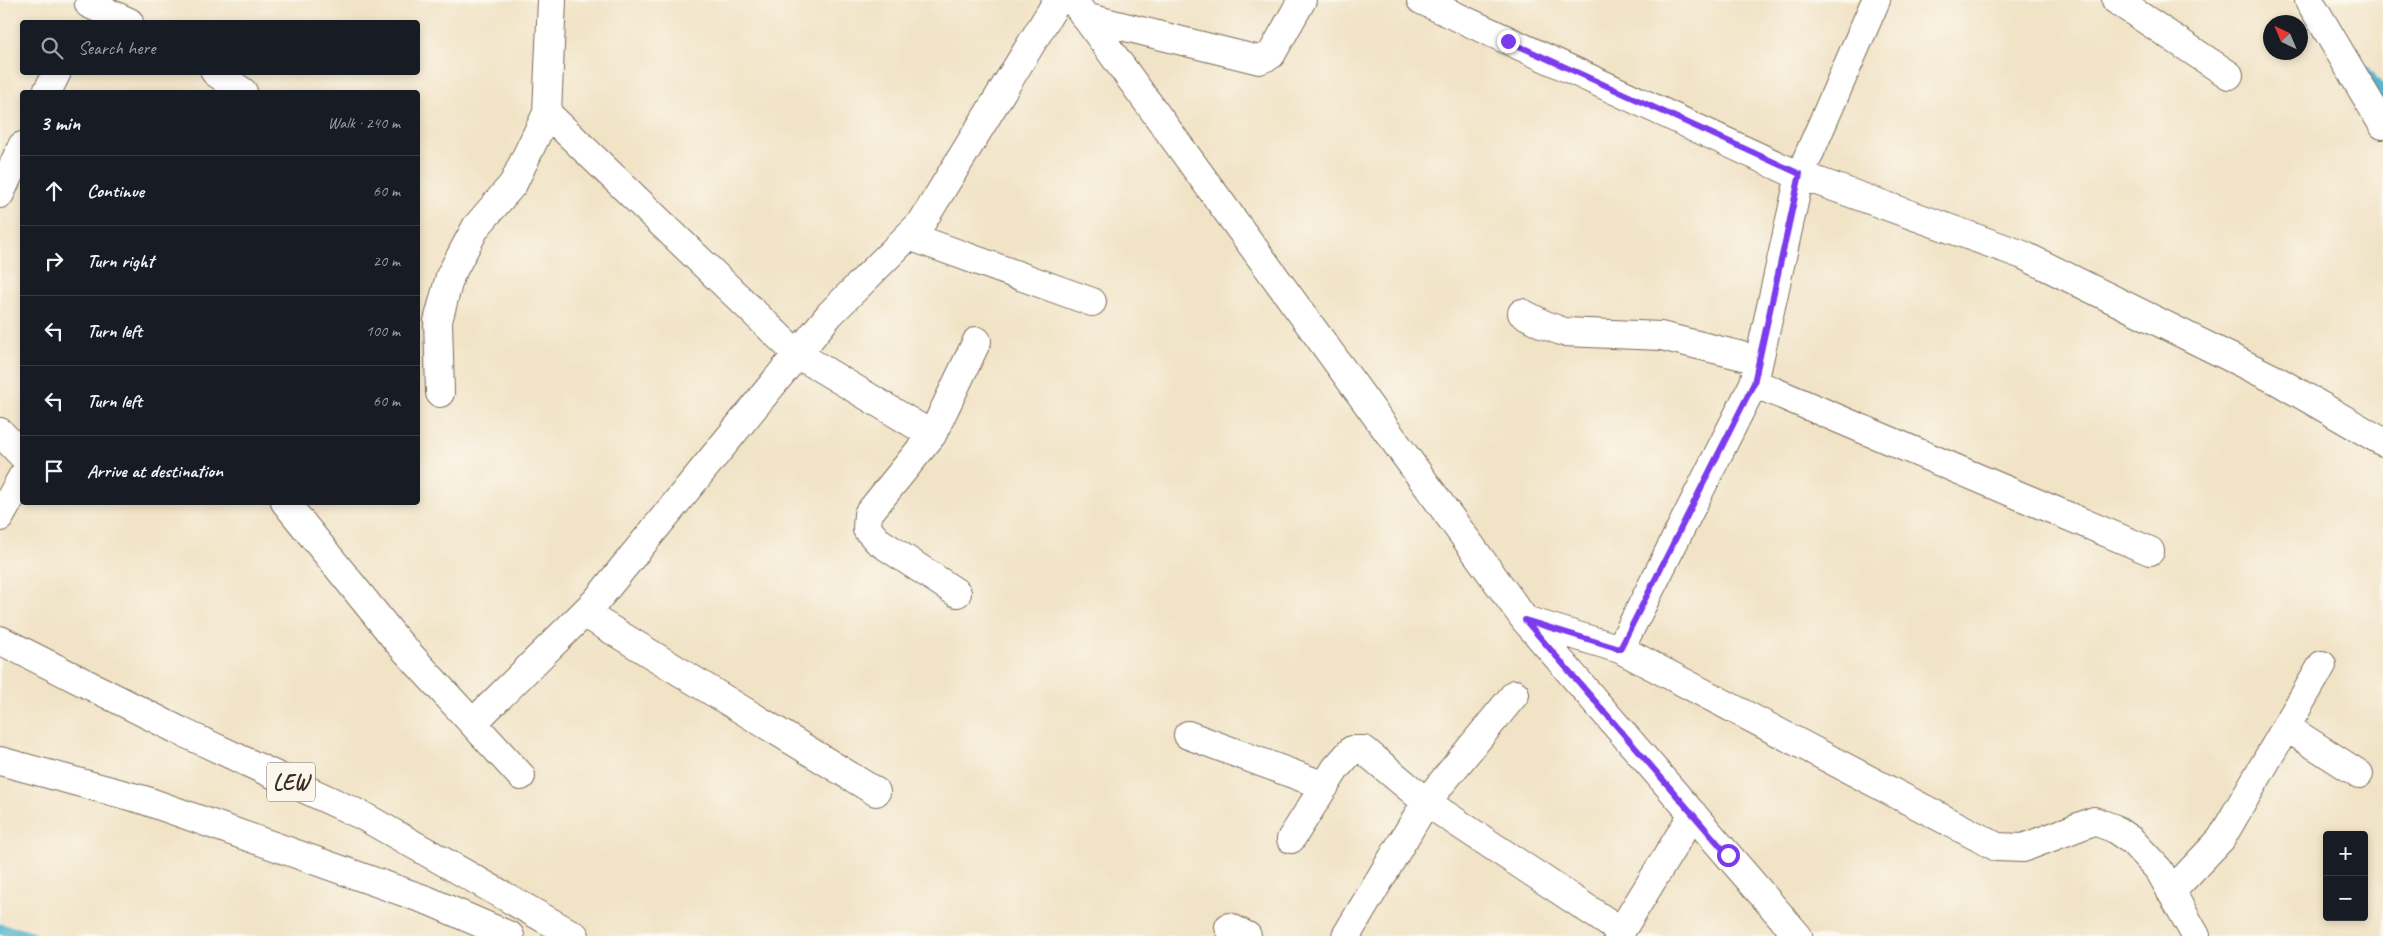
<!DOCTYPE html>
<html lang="en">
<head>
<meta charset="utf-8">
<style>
  body { margin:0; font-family:Caveat,sans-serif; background:#242831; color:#f1f3f6 }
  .controls { position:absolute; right:15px; bottom:15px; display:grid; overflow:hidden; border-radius:5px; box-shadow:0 2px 8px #0003 }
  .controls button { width:45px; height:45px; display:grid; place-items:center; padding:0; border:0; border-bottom:1px solid #363941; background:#171b24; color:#f1f3f6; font:25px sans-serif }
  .compass { position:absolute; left:2263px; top:15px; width:45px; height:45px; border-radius:50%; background:#171b24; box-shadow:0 2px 8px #0003; rotate:316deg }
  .stop { position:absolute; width:15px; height:15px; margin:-11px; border:4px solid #7c3aed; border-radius:50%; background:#fff }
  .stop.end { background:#7c3aed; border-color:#fff; box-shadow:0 1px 5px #0008 }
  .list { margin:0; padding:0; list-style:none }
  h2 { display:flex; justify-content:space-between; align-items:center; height:65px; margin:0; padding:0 20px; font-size:21px }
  h2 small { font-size:16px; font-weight:400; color:#9ea1a6 }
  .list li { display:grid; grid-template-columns:32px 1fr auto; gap:15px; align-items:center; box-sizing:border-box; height:70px; padding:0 20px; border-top:1px solid #363941 }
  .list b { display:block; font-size:19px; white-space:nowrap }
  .list em { font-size:16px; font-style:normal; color:#9ea1a6 }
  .icon { flex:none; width:28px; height:28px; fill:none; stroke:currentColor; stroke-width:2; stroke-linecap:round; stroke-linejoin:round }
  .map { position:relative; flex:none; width:2383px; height:936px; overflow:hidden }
  .search { position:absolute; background:#171b24; box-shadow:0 2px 8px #0003; left:20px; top:20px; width:400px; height:55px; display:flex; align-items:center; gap:12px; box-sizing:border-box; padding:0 18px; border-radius:5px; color:#9ea1a6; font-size:19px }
  .panel { position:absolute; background:#171b24; box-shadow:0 2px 8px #0003; left:20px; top:90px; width:400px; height:415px; border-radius:5px }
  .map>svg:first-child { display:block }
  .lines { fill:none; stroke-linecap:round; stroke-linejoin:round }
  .stream { stroke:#52b3d1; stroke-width:11 }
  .minor-casing { stroke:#7b6b59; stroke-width:30 }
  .highway-casing { stroke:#7b6b59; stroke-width:30 }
  .minor { stroke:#fff; stroke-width:28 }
  .highway { stroke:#fff; stroke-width:28 }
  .route { stroke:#7c3aed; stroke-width:6 }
  .labels { text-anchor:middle; stroke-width:4; stroke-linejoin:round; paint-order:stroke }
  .shield { fill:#fbf7ec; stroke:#75685c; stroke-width:1 }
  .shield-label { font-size:22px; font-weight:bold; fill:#3b2a1e }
</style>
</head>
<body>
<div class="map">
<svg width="2383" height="936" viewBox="0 0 2383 936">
  <rect width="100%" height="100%" fill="#fbf7ec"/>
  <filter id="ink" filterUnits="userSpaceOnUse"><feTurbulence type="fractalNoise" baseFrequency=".02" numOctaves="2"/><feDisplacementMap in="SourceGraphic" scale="10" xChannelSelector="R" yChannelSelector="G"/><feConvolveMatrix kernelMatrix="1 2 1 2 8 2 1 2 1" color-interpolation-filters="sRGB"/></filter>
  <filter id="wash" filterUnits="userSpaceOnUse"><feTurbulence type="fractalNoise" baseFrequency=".0096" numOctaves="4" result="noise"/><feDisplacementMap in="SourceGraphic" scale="20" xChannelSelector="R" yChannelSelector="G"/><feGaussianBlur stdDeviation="1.12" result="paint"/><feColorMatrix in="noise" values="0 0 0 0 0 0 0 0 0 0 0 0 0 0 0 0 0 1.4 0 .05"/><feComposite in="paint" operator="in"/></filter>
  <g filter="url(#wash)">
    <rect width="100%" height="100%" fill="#f1e3c6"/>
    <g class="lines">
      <path class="stream" d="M2365,70L2383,95
        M0,929L30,936"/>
    </g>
  </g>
  <g filter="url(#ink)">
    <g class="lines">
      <g class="minor-casing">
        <path id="minor" d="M1073,0L1525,620L1798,936
          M1421,0L1789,171L2023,255L2278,381L2383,442
          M2116,0L2229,75
          M2309,0L2383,125
          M89,4L129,22
          M1085,17L1259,60L1271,55L1302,0
          M215,72L243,92
          M47,92L57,72
          M547,113L797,354L932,435
          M0,194L22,146
          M909,236L1092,302
          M1522,313L1545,325L1564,332L1661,336L1759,360
          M1754,383L2150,551
          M440,393L438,321L450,276L476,227L513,184L547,113L552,0
          M0,432L22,455
          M285,502L398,642L521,776
          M0,517L22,477
          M957,593L878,541L867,529L868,514L932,435L977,341
          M584,613L876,792
          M1525,620L1620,649L1997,847L2023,848L2094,821L2113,828L2132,841L2159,870L2196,936
          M1620,649L1754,383L1800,175L1876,0
          M473,723L596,601L830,314L922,222L1058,0
          M2286,727L2359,774
          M1188,735L1325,786
          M1291,839L1336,768L1352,750H1364L1426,802L1621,931
          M2171,892L2221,839L2322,665
          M1229,927L1247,936
          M1346,936L1426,802L1515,694
          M1618,936L1693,814"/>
      </g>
      <g class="highway-casing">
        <path id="highway" d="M0,640L182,732L363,816L575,936
          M0,761L144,800L429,901L510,936"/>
      </g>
      <use href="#minor" class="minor"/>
      <use href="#highway" class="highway"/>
    </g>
  </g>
  <g class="lines" filter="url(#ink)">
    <path class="route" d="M1508,41L1800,174L1754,383L1620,649L1525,620L1728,855"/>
  </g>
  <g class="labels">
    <rect class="shield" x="267" y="762.5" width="48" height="39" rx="4"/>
    <g class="shield-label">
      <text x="291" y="790">LEW</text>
    </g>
  </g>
</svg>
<div class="controls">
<button>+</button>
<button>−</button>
</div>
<svg class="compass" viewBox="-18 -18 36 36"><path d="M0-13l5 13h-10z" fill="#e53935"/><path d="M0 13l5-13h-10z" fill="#9ea1a6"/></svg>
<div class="stop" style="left:1728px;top:855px"></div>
<div class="stop end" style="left:1508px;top:41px"></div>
<div class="search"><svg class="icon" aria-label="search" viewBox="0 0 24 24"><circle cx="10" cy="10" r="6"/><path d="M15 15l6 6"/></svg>Search here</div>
<section class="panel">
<h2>3 min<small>Walk · 240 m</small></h2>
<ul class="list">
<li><svg class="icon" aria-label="ahead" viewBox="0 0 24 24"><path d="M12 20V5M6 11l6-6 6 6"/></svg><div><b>Continue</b></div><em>60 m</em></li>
<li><svg class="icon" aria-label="right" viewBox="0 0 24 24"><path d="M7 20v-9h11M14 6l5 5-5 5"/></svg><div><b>Turn right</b></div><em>20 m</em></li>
<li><svg class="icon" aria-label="left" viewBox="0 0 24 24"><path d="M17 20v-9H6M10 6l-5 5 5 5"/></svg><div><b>Turn left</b></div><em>100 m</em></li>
<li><svg class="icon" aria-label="left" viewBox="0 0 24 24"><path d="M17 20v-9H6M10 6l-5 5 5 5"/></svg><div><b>Turn left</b></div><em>60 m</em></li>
<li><svg class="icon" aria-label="arrive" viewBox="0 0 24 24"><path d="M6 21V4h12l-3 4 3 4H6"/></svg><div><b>Arrive at destination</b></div></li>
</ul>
</section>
</div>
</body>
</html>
